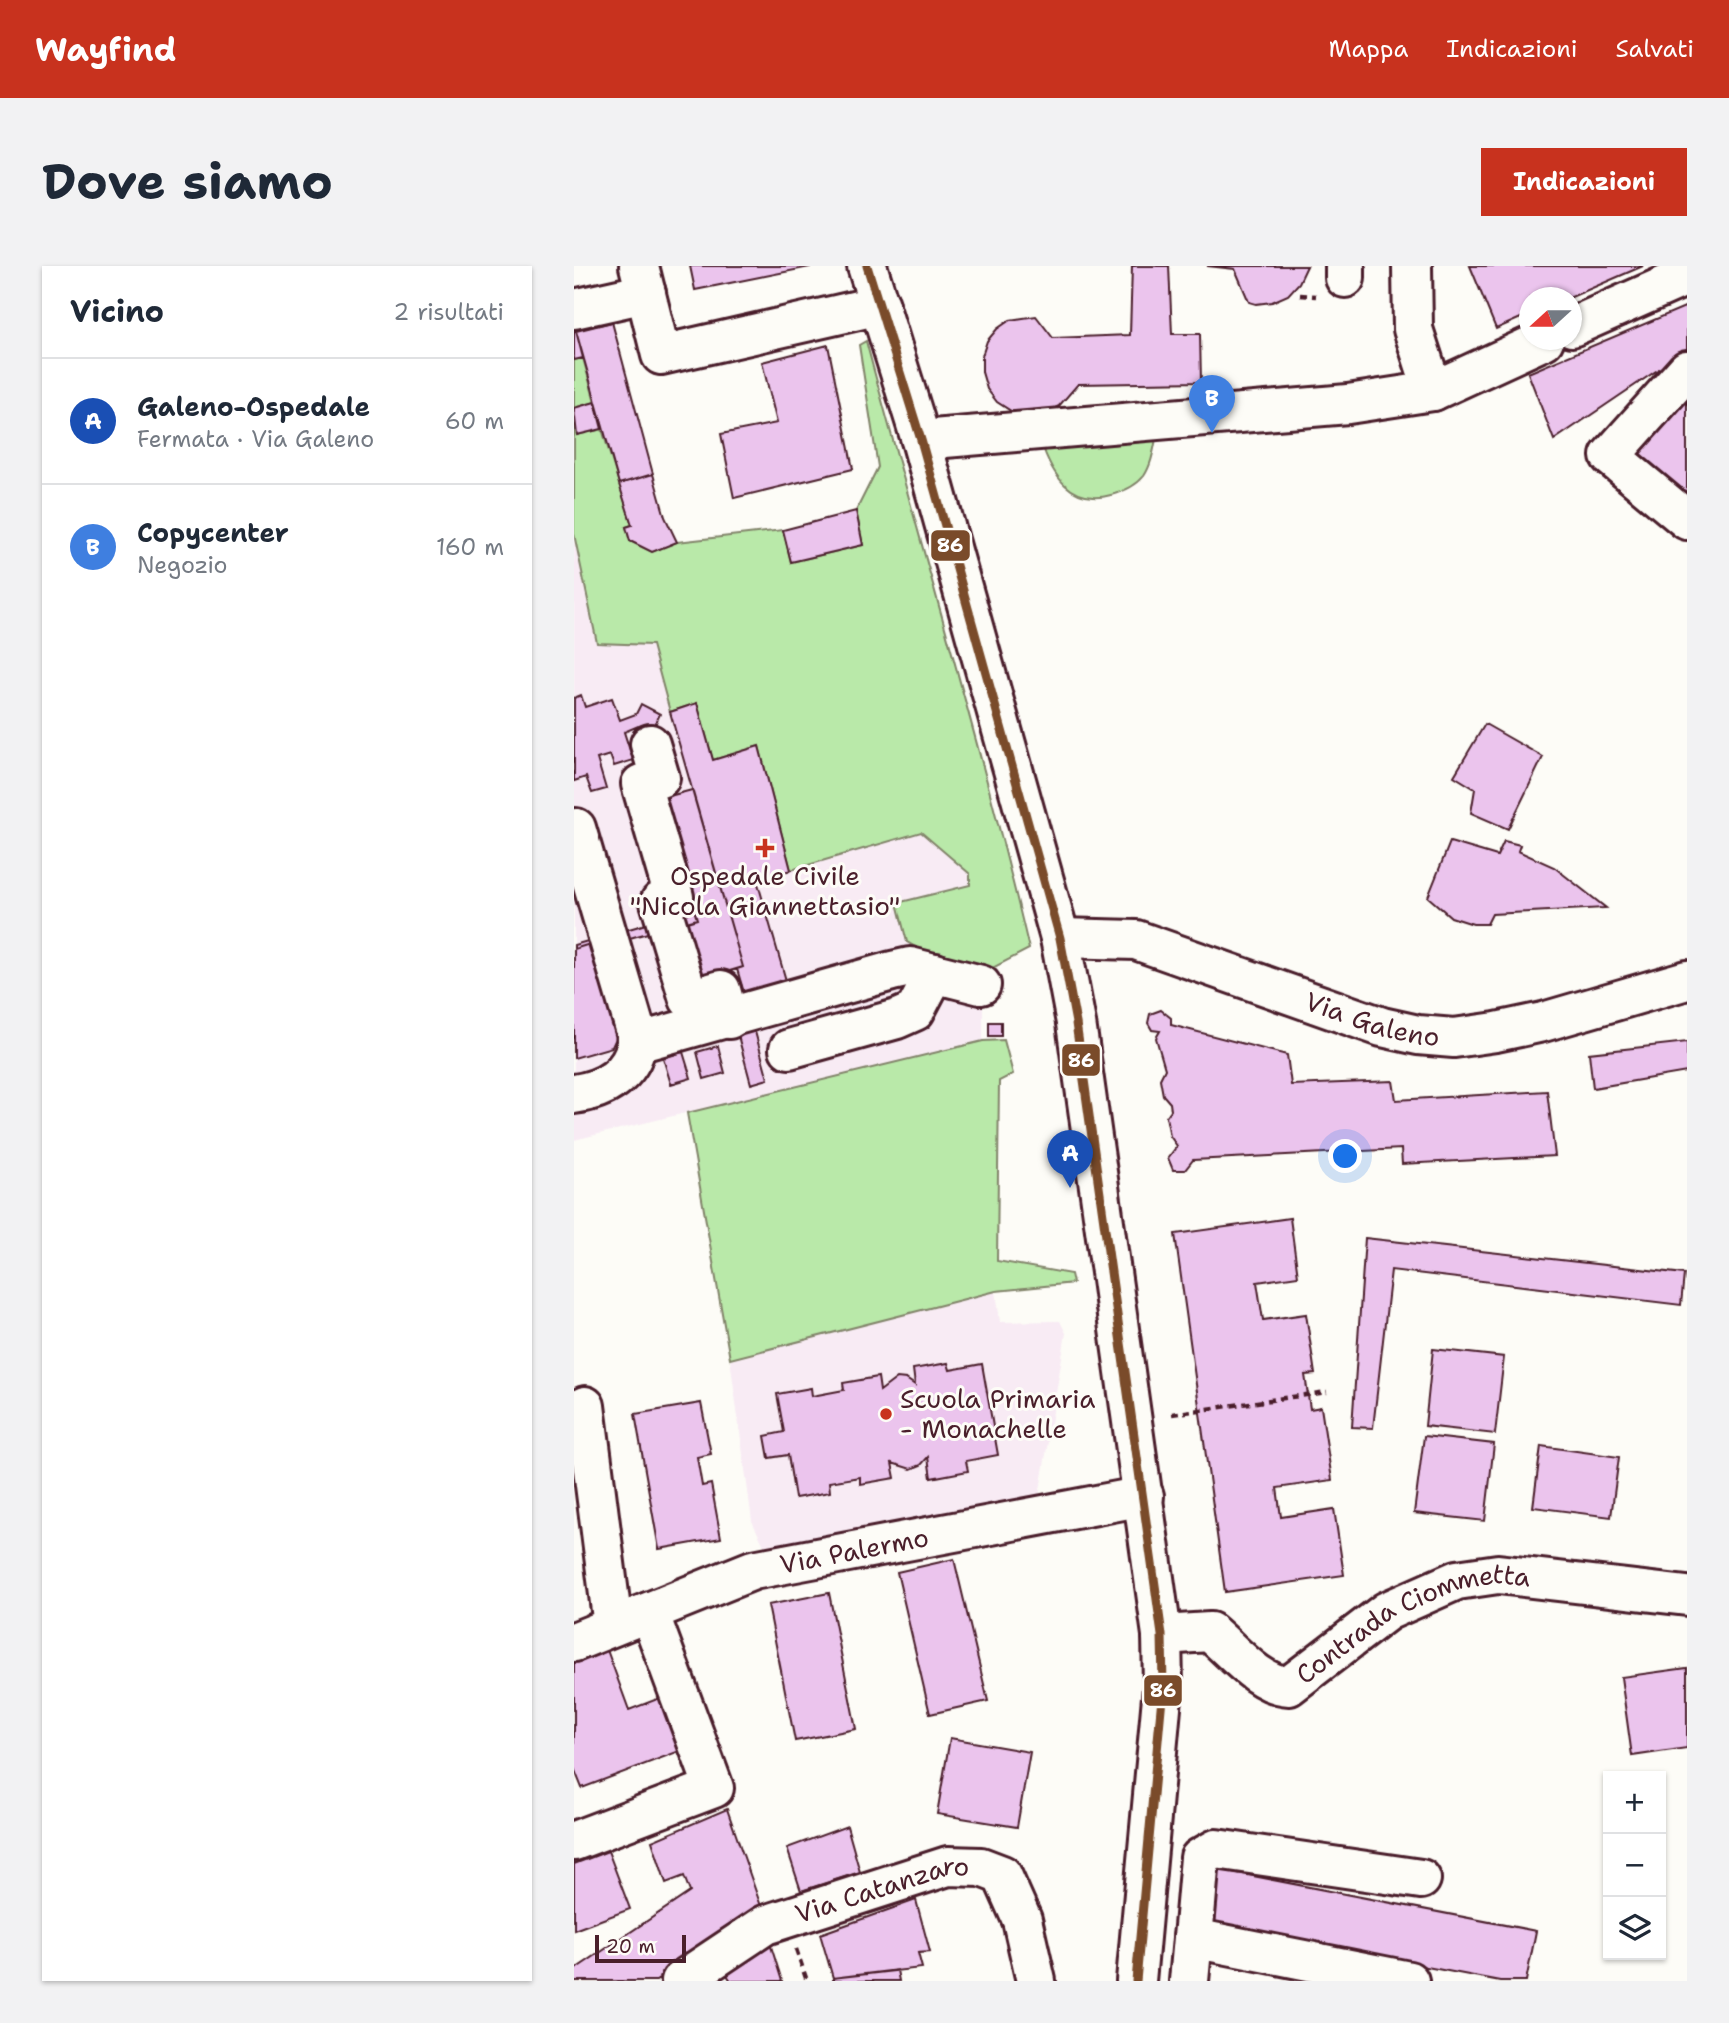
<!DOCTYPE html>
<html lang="it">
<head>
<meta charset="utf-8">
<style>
  body { margin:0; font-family:"Shantell Sans",sans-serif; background:#f2f2f3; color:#1f2937 }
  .controls { position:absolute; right:21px; bottom:21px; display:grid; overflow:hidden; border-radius:0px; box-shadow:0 2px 5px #0004 }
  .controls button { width:63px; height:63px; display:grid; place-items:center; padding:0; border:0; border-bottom:2px solid #e0e1e3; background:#fff; color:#1f2937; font:35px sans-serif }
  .compass { position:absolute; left:945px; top:21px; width:63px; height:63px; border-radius:50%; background:#fff; box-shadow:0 2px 5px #0004; rotate:249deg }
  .scale { position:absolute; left:21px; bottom:18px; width:91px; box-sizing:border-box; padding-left:7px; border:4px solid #4a1f2b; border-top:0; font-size:19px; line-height:24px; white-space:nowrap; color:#4a1f2b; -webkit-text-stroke:5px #fdfcf7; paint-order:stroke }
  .you { position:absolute; left:772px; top:891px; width:24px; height:24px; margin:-18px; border:5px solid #fff; border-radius:50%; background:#1a73e8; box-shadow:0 0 0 10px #1a73e833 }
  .badge { display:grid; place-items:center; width:46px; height:46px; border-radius:50%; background:#c8321e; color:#fff; font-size:23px; font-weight:700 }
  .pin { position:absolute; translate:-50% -58px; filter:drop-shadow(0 2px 4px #0008) }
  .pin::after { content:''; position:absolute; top:37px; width:24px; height:21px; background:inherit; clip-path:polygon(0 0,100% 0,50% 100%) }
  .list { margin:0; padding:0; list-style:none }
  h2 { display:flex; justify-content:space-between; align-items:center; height:91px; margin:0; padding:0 28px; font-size:30px }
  h2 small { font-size:23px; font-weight:400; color:#747a83 }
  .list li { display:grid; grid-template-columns:46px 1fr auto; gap:21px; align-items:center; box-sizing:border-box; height:126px; padding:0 28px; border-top:2px solid #e0e1e3 }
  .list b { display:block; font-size:26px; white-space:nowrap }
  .list p { margin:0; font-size:23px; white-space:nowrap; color:#747a83 }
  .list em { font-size:23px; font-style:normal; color:#747a83 }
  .icon { flex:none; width:38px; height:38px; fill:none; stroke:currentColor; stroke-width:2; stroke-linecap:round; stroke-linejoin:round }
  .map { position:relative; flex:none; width:1113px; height:1715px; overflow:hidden; border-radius:0px }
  header { display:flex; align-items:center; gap:42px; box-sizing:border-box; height:98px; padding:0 35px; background:#c8321e; color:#fff }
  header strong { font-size:33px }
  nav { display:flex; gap:38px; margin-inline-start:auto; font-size:24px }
  .intro { display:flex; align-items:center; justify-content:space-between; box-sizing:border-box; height:168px; padding:0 42px }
  h1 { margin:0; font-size:49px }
  .button { padding:18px 32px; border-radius:0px; background:#c8321e; color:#fff; font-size:24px; font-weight:700 }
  main { display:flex; gap:42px; padding:0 42px }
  aside { flex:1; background:#fff; border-radius:0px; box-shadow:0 2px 5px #0004 }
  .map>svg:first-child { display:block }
  .built { fill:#f8ebf4 }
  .green { fill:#b9e9a9; stroke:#82846a; stroke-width:2 }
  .building { fill:#ebc4ed; stroke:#4a1f2b; stroke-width:2 }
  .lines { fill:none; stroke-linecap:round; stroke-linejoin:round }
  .minor-casing { stroke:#4a1f2b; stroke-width:44 }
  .major-casing { stroke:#4a1f2b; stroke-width:44 }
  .path { stroke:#4a1f2b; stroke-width:4.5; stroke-dasharray:7 5; stroke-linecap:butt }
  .minor { stroke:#fdfcf7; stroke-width:38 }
  .major { stroke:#fdfcf7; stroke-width:38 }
  .bus-1-casing { stroke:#fdfcf7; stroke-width:14 }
  .bus-1 { stroke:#7a4b2a; stroke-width:9 }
  .poi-dot { fill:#c8321e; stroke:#fdfcf7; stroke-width:2.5 }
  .labels { text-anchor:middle; stroke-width:6; stroke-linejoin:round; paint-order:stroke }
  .poi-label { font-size:26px; fill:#4a1f2b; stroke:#fdfcf7 }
  .street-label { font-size:26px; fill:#4a1f2b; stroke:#fdfcf7 }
  .line-badge { stroke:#fdfcf7; stroke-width:2.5 }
  .badge-label { font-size:19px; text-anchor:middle; font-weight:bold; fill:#fff }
</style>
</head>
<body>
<header>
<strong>Wayfind</strong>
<nav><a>Mappa</a><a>Indicazioni</a><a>Salvati</a></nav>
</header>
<div class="intro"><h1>Dove siamo</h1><a class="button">Indicazioni</a></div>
<main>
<aside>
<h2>Vicino<small>2 risultati</small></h2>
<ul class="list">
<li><span class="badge" style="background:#1a4fb4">A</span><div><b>Galeno-Ospedale</b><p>Fermata · Via Galeno</p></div><em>60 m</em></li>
<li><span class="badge" style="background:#3f7fe0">B</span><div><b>Copycenter</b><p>Negozio</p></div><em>160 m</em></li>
</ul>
</aside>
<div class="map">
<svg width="1113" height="1715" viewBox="0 0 1113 1715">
  <rect width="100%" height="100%" fill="#fdfcf7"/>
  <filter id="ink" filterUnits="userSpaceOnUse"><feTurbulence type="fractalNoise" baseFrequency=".0143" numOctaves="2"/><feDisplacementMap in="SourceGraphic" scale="14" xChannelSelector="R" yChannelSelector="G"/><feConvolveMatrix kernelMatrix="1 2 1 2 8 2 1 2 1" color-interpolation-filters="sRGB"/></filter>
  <g filter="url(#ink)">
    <path class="built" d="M0,268L24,377L83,378L409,606V775L0,874Z
      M422,1025L426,1056L486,1055L492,1067L465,1230L192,1284L178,1255L156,1093Z"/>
    <path class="green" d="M292,75C346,278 407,479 455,683L407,708L376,701L333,676L323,637L396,619V608L347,566L217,604L185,480L139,494L123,437L96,446L78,379L23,377L0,268V158L3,169L28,163L58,259L52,261L56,275L78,286L103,276L209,264L217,296L289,279L282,245L304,201L285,79Z
      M9,92L21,136L0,142V94Z
      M583,168C580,182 578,198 570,210C562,220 548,226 537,229C497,240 478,209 467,176Z
      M430,774L439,808L425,815L423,995L497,1008L499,1017L422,1025L156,1093L113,847L409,775Z"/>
    <path class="building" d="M116,0H236V1L121,24Z
      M558,0H595L598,68H626L627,116L504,118L485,140L470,147L453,149L437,145L423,136L413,123L408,106V90L413,75L423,63L436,54L462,50L479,72L556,69Z
      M633,0H733L725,17L714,29L698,36L682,38L675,36L661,3Z
      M896,0H1069L995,32H956V48L922,63Z
      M1113,40V84L980,174L954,107Z
      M38,56L79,208L45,218L2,65Z
      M2,65L9,92L0,94V66Z
      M254,79L279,203L160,232L147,168L203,157L188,96Z
      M1113,130V235L1052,186Z
      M21,136L28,163L3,169L0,142Z
      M79,208L91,251L103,276L78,286L56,275L52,261L58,259L45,218Z
      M282,245L289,279L217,296L209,264Z
      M7,429L11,441L38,432L46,454L62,448L67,438L86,448L77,467L64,460L50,466L59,494L40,500L36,489L23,493L32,523L18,527L12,511L0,515V432Z
      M123,437L139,494L185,480L217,604L183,614L215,725L173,737L163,703L169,701L96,446Z
      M911,458L969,491L934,563L897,547L901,523L880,510Z
      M118,524L169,701L122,715L106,658L123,653L88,532Z
      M930,575L946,579L944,585L980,601L1032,642L918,648L913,658H899L877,651L854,631L876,576L923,590Z
      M120,644L123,653L17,683L16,678L0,683V679Z
      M16,678L43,770L38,781L0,792V683Z
      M587,744L597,752V759L713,789L717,819L819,815L822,834L973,825L981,890L828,898L827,883L619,894L611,904H599L594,892L603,880L596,870L592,851L597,844L596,837L589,829L586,813L591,803L582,772L586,765L578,764L574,757L576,748Z
      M415,756H427V770H415Z
      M180,762L194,813L177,818L163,766Z
      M1113,776V806L1019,822L1015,787Z
      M144,780L151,807L130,813L123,786Z
      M109,786L117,812L97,818L89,792Z
      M716,952L724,1010L683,1016L689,1054L732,1048L741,1108L731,1109L736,1143L747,1141L758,1214L703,1222L707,1251L760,1243L770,1309L651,1326L601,968Z
      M791,972L1110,1008L1107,1039L817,1004L799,1162L778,1161Z
      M859,1083L930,1091L921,1168L851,1160Z
      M374,1097L376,1104L408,1098L424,1189L392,1195L394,1205L357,1212L354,1191L347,1199L337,1203L318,1197L321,1212L286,1218V1211L255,1216L256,1226L221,1232L214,1189L195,1192L191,1170L210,1166L203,1128L237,1122L238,1130L270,1124L269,1117L304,1111L306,1125L323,1112L332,1113L341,1119L339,1103Z
      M127,1137L137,1188L123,1191L128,1220L137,1218L147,1272L85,1283L61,1148Z
      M850,1170L920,1178L911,1255L840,1247Z
      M967,1180L1045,1191L1037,1251L959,1241Z
      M380,1293L414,1435L356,1448L323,1306Z
      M255,1327L282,1463L221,1475L194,1339Z
      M33,1384L55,1444L91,1430L111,1483L8,1522L0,1502V1397Z
      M1113,1402V1482L1058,1490L1047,1411Z
      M376,1472L456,1486L443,1561L363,1548Z
      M153,1543L188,1643L82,1715H0V1704L116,1626L110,1610L92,1617L78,1575Z
      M273,1560L286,1606L227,1625L213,1582Z
      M34,1585L56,1643L0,1664V1598Z
      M632,1601L962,1665L952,1715H926L622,1657Z
      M342,1634L356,1686L344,1687L348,1702L259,1712L246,1668Z
      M195,1674L208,1715H157L150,1704Z
      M323,1704L325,1715H259V1712Z"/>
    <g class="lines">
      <g class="minor-casing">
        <g id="minor">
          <path d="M65,0L87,89L306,39"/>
          <path d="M771,0V12"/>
          <path d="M838,0L839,63L859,125"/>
          <path d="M0,43L72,27"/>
          <path d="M998,61L1113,10"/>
          <path d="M1113,104L1036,190L1113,254"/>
          <path d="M347,174L774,138L859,125L970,74"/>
          <path d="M76,478L86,512L67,518L100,631L86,636L115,733L147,724L155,753"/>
          <path d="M2,562L62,766L63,777"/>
          <path id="s1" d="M486,672L562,674L808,761L844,769L880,772L922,766L969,756L1113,714"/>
          <path d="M215,783L323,753L341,745L361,707"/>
          <path d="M0,828C30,824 57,809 63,777L318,705L336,701L407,719"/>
          <path d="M11,1140L39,1360"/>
          <path id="s2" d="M588,1369L636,1366C658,1384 685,1419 715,1420L813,1345L883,1314L924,1308L1113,1330"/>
          <path id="s3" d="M0,1376L179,1304L570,1230"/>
          <path d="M0,1575L140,1522L75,1346"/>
          <path d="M619,1672L626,1592L642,1583L847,1613"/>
          <path id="s4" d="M107,1715L191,1659L374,1600L407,1601L428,1609L448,1654L462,1715"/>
          <path d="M615,1715L619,1672L835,1715"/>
        </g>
      </g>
      <g class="major-casing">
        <path id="major" d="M293,0L347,174L486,672L502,757L588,1369L589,1420L562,1715"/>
      </g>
      <path class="path" d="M726,29L742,30
        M598,1148L753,1126
        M222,1683L233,1715"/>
      <use href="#minor" class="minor"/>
      <use href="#major" class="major"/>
      <g class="bus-1-casing">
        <path id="bus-1" d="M293,0L347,174L486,672L502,757L588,1369L589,1420L562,1715"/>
      </g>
      <use href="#bus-1" class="bus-1"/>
    </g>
  </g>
  <g class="poi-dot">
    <path d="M187.5 571.5h7v7h7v7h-7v7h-7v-7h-7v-7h7z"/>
    <circle cx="312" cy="1148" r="7"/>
  </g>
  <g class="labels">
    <g class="poi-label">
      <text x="191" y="619">Ospedale Civile<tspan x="191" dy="30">"Nicola Giannettasio"</tspan></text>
      <text x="326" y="1142" text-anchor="start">Scuola Primaria<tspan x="326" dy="30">- Monachelle</tspan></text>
    </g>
    <g class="street-label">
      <text dy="9" stroke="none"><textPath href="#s1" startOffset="326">Via Galeno</textPath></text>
      <text dy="9" stroke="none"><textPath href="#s3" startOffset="296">Via Palermo</textPath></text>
      <text dy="9" stroke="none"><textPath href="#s2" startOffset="289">Contrada Ciommetta</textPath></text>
      <text dy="9" stroke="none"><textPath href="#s4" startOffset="224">Via Catanzaro</textPath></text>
    </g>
  </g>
  <g class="line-badge">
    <rect x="356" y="263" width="41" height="33" rx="7" fill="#7a4b2a"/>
    <rect x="487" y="777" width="40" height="34" rx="7" fill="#7a4b2a"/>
    <rect x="569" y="1408" width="40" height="33" rx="7" fill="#7a4b2a"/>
  </g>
  <g class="badge-label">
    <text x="376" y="286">86</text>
    <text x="507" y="801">86</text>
    <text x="589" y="1431">86</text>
  </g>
</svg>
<div class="controls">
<button>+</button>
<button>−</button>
<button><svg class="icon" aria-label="layers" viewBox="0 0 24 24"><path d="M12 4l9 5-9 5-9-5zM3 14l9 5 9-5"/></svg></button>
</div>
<svg class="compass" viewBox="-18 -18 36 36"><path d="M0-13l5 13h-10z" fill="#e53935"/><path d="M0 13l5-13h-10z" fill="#747a83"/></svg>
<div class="scale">20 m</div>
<div class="you"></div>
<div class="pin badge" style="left:496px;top:922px;background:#1a4fb4">A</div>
<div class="pin badge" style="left:638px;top:167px;background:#3f7fe0">B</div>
</div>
</main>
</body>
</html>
